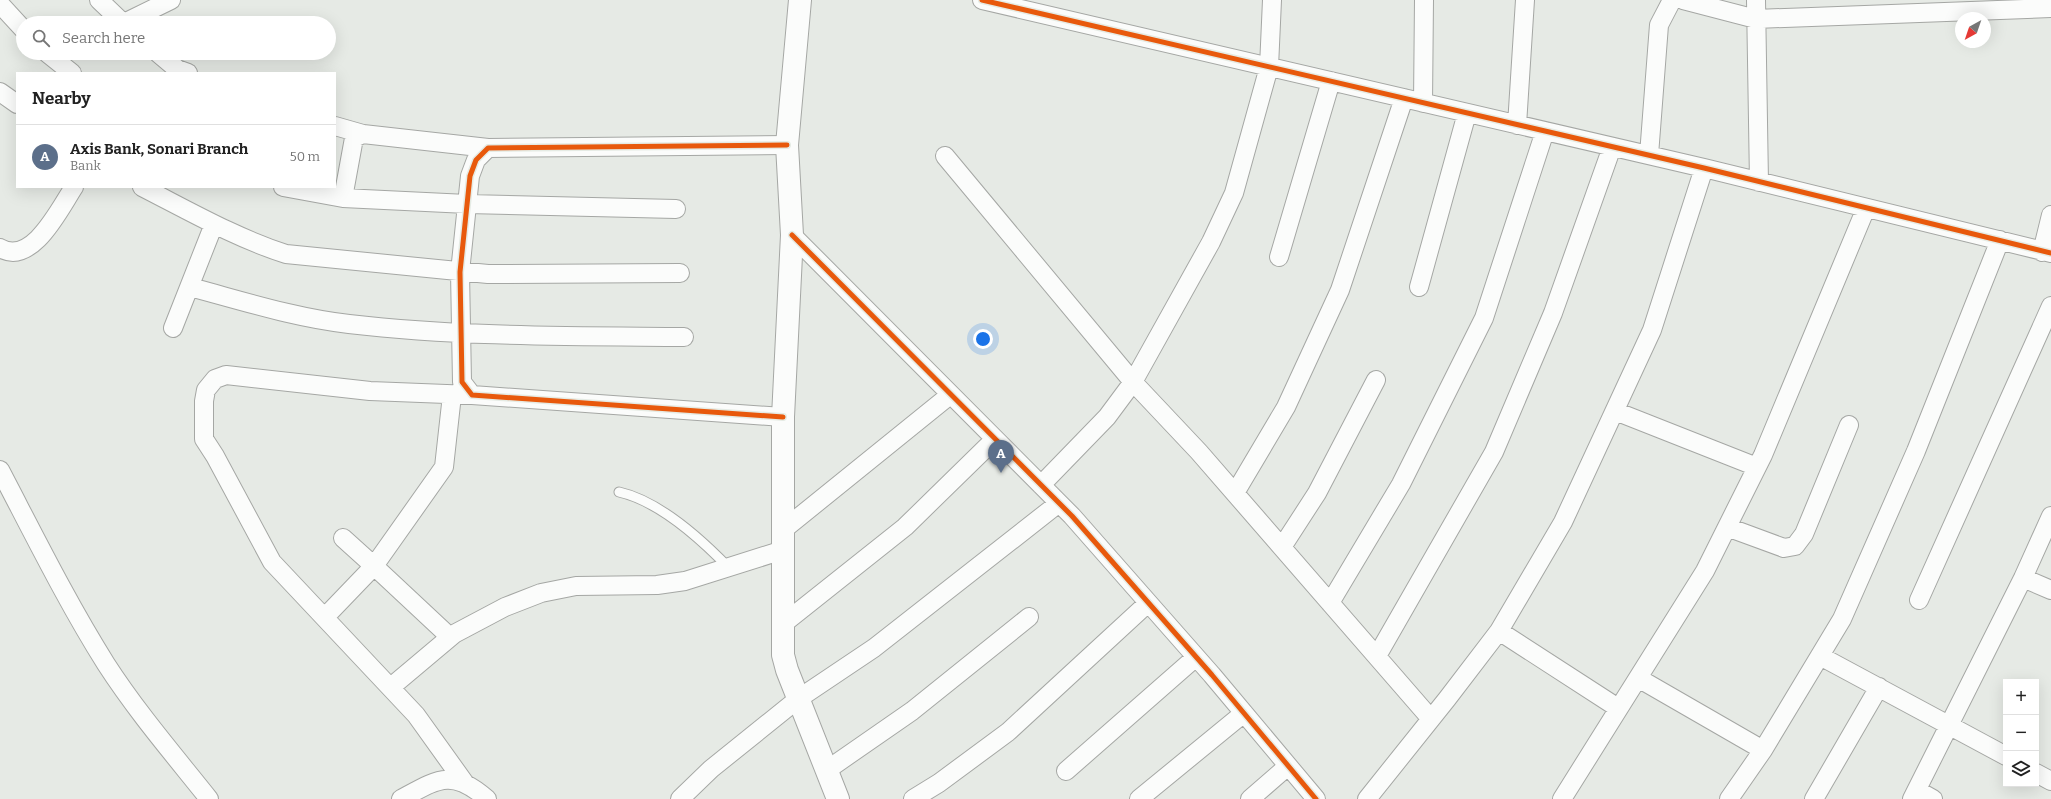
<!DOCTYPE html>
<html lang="en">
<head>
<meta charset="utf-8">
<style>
  body { margin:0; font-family:Bitter,serif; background:#f2f2f2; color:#222 }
  .controls { position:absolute; right:12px; bottom:12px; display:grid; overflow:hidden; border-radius:0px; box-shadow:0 4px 16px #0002 }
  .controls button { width:36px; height:36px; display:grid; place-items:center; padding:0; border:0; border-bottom:1px solid #e0e0e0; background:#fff; color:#222; font:20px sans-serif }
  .compass { position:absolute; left:1955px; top:12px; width:36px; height:36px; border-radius:50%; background:#fff; box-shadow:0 4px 16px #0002; rotate:220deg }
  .you { position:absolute; left:983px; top:339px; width:14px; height:14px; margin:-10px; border:3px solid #fff; border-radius:50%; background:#1a73e8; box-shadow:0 0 0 6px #1a73e833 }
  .badge { display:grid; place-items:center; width:26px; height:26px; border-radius:50%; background:#ea580c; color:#fff; font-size:13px; font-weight:700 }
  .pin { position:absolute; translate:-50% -33px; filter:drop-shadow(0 1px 2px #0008) }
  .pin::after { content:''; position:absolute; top:21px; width:14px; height:12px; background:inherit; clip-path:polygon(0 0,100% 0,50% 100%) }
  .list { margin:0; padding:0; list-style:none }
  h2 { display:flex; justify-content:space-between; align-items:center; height:52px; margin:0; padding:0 16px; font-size:17px }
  h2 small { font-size:13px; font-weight:400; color:#767676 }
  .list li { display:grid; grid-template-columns:26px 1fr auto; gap:12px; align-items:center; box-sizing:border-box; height:64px; padding:0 16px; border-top:1px solid #e0e0e0 }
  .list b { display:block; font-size:15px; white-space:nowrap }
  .list p { margin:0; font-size:13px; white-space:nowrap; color:#767676 }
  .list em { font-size:13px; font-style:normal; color:#767676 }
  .icon { flex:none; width:22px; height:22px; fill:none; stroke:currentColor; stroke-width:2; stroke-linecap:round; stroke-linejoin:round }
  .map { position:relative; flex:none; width:2051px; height:799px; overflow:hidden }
  .search { position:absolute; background:#fff; box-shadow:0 4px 16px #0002; left:16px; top:16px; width:320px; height:44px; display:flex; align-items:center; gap:10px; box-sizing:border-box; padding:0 14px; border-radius:22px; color:#767676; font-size:15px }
  .panel { position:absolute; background:#fff; box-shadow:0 4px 16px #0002; left:16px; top:72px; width:320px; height:116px; border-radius:0px }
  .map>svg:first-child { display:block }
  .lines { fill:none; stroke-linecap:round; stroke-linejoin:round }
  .lane-casing { stroke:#a5a7a4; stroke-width:11 }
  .street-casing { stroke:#a5a7a4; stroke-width:20 }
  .secondary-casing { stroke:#a5a7a4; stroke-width:24 }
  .lane { stroke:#fbfcfb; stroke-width:9 }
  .street { stroke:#fbfcfb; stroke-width:18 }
  .secondary { stroke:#fbfcfb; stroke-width:22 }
  .cycleway-casing { stroke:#e5ebe4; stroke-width:8 }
  .cycleway { stroke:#e8590c; stroke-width:5 }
</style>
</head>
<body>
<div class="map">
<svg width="2051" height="799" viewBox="0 0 2051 799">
  <rect width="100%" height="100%" fill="#e6eae5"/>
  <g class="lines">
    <g class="lane-casing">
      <path id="lane" d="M619,492C659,501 700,538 729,568"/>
    </g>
    <g class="street-casing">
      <path id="street" d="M99,0L123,23
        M982,0L1704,168L2051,253
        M1683,0L1756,19L2051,8
        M1756,0L1759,182
        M0,4L23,29
        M124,23L171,0
        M47,53L72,73
        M158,53L177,69L188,73
        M0,92L17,104
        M1423,103L1424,0
        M1517,125L1525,0
        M335,126L363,134
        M1649,155L1659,25L1672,0
        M945,156L1133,382L1199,452L1431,719
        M142,187C189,211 236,238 286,254L488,274L680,273
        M283,187L343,198L467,204L676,209
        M343,198L354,138L363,134L488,148
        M792,235L1072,516L1212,675L1316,799
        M0,248C32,267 60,208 74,187
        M2042,252L2051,215
        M1279,257L1331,81
        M190,287C243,301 295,318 349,324C460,337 572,336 684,337
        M1419,287L1467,113
        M173,328L214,224
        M1615,411L1757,467
        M783,417L472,395L462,382L460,272L470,176L476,160L488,148L787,145
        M0,470C34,535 67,602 106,664C137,712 174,755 209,799
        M1041,485L1107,417L1133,382L1211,242L1234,193L1269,67L1272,0
        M1235,493L1286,407L1340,290L1404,98
        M1727,527L1784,548L1795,546L1804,534L1849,425
        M783,530L950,395
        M1282,547L1317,493L1376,380
        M2023,578L2051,590
        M1919,600L2051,306
        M1330,603L1401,484L1484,318L1545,131
        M325,617L374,566L343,538
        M783,624L905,527L995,439
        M1499,631L1618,708
        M450,637L374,566L444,467L452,395
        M1377,656L1494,452L1553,313L1612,147
        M1820,656L2006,756
        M1638,678L1763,750
        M391,687L454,634L505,607L541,593L576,586L657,585L685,581L783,550
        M827,770L912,711L1029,617
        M1066,771L1196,657
        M2036,773L2051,781
        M464,782L416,715L272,562L215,456L204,439V401L206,390L215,379L226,375L370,391L472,395
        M1917,790L1933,799
        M401,799C438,779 452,768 487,799
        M680,799L711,769L798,699L874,648L1059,503
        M913,799L939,783L1008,732L1148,603
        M1139,799L1244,713
        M1250,799L1288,766
        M1367,799L1447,699L1499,631L1563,522L1652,330L1704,168
        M1562,799L1705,571L1763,455L1866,208
        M1729,799L1763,750L1842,619L1916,451L2000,240
        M1814,799L1879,687
        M1912,799L2023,578L2051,516"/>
    </g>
    <g class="secondary-casing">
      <path id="secondary" d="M800,0L787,145L792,235L783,417V655L787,670L838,799"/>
    </g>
    <use href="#lane" class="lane"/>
    <use href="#street" class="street"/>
    <use href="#secondary" class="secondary"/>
    <g class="cycleway-casing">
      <path id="cycleway" d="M982,0L1704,168L2051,253
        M792,235L1072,516L1212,675L1316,799
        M783,417L472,395L462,382L460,272L470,176L476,160L488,148L787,145"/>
    </g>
    <use href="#cycleway" class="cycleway"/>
  </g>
</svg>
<div class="controls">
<button>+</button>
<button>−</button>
<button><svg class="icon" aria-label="layers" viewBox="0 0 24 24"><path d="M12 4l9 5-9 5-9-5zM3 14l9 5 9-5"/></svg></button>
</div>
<svg class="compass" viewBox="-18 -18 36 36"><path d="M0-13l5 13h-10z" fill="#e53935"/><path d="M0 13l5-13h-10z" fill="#767676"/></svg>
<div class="you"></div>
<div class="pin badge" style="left:1001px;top:473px;background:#5c6f8a">A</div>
<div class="search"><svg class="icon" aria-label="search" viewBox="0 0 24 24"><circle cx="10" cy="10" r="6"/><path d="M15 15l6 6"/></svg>Search here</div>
<section class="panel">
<h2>Nearby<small></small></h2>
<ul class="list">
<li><span class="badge" style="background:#5c6f8a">A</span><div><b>Axis Bank, Sonari Branch</b><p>Bank</p></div><em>50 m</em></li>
</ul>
</section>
</div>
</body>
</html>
